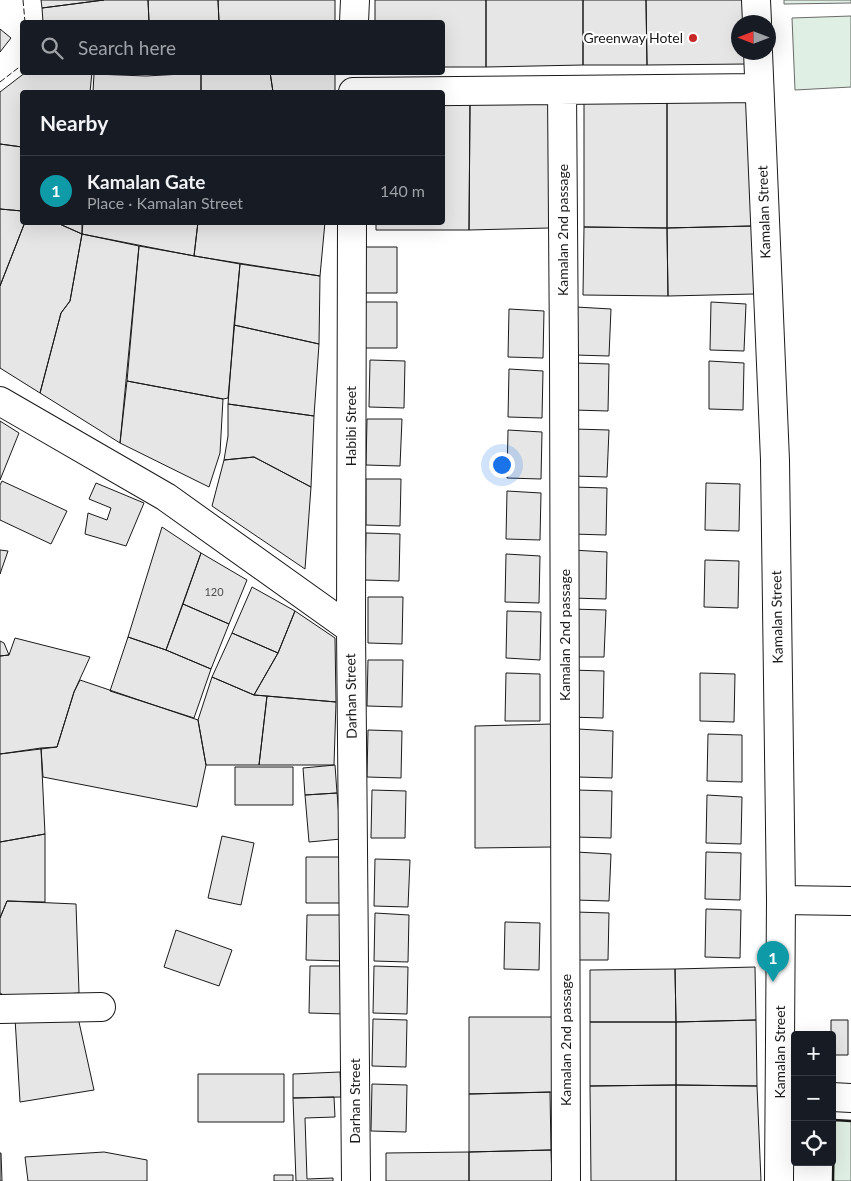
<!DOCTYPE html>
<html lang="en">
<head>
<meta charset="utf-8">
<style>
  body { margin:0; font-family:Lato,sans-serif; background:#242831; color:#f1f3f6 }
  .controls { position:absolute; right:15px; bottom:15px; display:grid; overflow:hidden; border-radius:5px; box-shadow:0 5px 20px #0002 }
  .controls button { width:45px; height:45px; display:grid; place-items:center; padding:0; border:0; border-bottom:1px solid #363941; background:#171b24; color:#f1f3f6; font:25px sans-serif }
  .compass { position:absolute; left:731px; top:15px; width:45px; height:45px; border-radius:50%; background:#171b24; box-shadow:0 5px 20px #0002; rotate:270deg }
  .you { position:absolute; left:501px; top:464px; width:18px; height:18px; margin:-12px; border:4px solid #fff; border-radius:50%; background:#1a73e8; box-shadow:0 0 0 8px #1a73e833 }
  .badge { display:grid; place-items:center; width:32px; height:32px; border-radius:50%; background:#0b8043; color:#fff; font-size:16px; font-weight:700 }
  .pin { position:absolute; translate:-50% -41px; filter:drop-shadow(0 1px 2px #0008) }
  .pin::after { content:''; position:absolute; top:26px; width:18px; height:15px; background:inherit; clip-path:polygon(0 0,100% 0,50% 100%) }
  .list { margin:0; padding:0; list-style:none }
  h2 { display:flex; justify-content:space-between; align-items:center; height:65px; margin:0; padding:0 20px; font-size:21px }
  h2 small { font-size:16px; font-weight:400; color:#9ea1a6 }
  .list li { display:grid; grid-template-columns:32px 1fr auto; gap:15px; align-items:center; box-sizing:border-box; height:70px; padding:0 20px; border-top:1px solid #363941 }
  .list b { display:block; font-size:19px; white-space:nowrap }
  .list p { margin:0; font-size:16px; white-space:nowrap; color:#9ea1a6 }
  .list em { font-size:16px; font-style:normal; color:#9ea1a6 }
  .icon { flex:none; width:28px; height:28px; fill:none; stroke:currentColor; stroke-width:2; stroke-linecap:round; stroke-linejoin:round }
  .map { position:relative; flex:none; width:851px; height:1181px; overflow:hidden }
  .search { position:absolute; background:#171b24; box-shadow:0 5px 20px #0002; left:20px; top:20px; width:425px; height:55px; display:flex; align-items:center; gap:12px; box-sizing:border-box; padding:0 18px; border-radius:5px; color:#9ea1a6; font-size:19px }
  .panel { position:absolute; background:#171b24; box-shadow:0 5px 20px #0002; left:20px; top:90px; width:425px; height:135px; border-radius:5px }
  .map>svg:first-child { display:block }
  .green { fill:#e0efe3; stroke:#6a6a6a }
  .building { fill:#e6e6e6; stroke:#1a1a1a }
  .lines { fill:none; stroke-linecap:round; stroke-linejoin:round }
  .minor-casing { stroke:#1a1a1a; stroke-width:30 }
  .minor { stroke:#fff; stroke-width:28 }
  .fence { stroke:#1a1a1a; stroke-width:1; stroke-dasharray:6 2.5; stroke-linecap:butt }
  .wall { stroke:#1a1a1a; stroke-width:2.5 }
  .poi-dot { fill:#c62828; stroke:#fff; stroke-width:2 }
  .labels { text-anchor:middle; stroke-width:4; stroke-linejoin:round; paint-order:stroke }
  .number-label { font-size:11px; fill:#4d4d4d }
  .poi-label { font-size:14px; fill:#1a1a1a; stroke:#fff; text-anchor:end }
  .street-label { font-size:14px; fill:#1a1a1a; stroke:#fff }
</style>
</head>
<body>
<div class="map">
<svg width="851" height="1181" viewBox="0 0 851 1181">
  <rect width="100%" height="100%" fill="#fff"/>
  <path class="green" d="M784,0H851V3L784,4Z
    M851,16V87L795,90L792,18Z
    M834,1120L851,1121V1181H833Z"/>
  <path class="building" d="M41,0H104L42,8Z
    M104,0H148L149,22H43L42,8Z
    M148,0H218L219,22H149Z
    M218,0H335V22H219Z
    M375,0H486V67H442V22H375Z
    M486,0H583V65L486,67Z
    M583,0H646L647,65H583Z
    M646,0H745L746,22H738V52H747V64L647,65Z
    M0,29L11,38L0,52Z
    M26,72H92L90,92H22V147L0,144V92Z
    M206,72H270L273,92H201V73Z
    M270,72H335V92H273Z
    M201,73V92H93L94,74L146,76Z
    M550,102L549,228L469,230L470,103Z
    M667,102V228L584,227V103Z
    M667,102H751L752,226L667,228Z
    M470,103L469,230H376V222H442V104Z
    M0,144L22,147V211L0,209Z
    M0,209L22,211V222H25L0,286Z
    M25,222H55L82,234L70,301L61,313L40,393L0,368V286Z
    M55,222H82V234Z
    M83,222H198L194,256L82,234Z
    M198,222H325L320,276L194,256Z
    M752,226L754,294L668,296L667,228Z
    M584,227L667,228L668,296L583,295Z
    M82,234L139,246L120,443L40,393L61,313L70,301Z
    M139,246L240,264L228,398L223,399L127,381Z
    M361,247H397V293H361Z
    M240,264L320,276L319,344L234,325Z
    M361,302H397V348H361Z
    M711,302L746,304L744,351L710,350Z
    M576,307L611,309L609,356L575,355Z
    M509,309L544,311L543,358L508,357Z
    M234,325L319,344L314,416L228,404Z
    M370,360L405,361L404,408L369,407Z
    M709,361L744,363L743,410L709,409Z
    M575,363L609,364L608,411L574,410Z
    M509,369L543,371L542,418L508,417Z
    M127,381L223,399L220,453L209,487L120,443Z
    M228,404L314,416L311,487L254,457L224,460L228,436Z
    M367,419H402L400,466L366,465Z
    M0,421L19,433L0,480Z
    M574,429L609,430L607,477L573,476Z
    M508,430L542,432L541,479L507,478Z
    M254,457L311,487L305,569L212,506L224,460Z
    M366,479H401L400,526L366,525Z
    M2,481L67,511L51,544L0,520V485Z
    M96,483L144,503L126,546L85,534L88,513L107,520L111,508L89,499Z
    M706,483L740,484L739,531L705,530Z
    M573,487L607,488L606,535L572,534Z
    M507,491L541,493L540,540L506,539Z
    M162,527L201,553L166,650L128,637Z
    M366,533L400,534L399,581L365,580Z
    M0,550L8,551L0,574Z
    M572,550L607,552L606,599L571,598Z
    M201,553L247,580L229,624L183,604Z
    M506,554L540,556L539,603L505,602Z
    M705,560L739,561L738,608L704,607Z
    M252,587L295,611L278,653L232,633Z
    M368,597H403L402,644L368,643Z
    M183,604L229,624L211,669L166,650Z
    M571,609L606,610L604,657H570Z
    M295,611L335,638L336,702L254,695L278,653Z
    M507,611L541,612L540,660L506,658Z
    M232,633L278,653L254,695L212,677Z
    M128,637L166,650L211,669L194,718L110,691Z
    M15,638L90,657L74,692L57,747L0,754V656L9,655Z
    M0,641L4,643L9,655L0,656Z
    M368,660H403L402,707L367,706Z
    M570,670L604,671L603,718L569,717Z
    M506,673L540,674V721H505Z
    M700,673L735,674L734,722L700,721Z
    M212,677L254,695L267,696L259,765H206L198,720Z
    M80,680L198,720L206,765L197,807L43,777L41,748L57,747L74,692Z
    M267,696L336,702L334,765H259Z
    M552,724V847L475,848V726Z
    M578,729L613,731L612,778L578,777Z
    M368,730L402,731L401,778L367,777Z
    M708,734L742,735V782L707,781Z
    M41,748L45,834L0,842V754Z
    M335,765L337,793L305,795L303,768Z
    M235,767H293V805H235Z
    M372,790L406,791L405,838H371Z
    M577,790L612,791L611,838L576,837Z
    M337,793L341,839L309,842L305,795Z
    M707,795L742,797L741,844L706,843Z
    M45,834V902L7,901L0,918V842Z
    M222,836L254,843L241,905L208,898Z
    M576,852L611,854L609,901L575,900Z
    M706,852L741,853L740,900L705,899Z
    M306,857H347V903H306Z
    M375,859L410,860L408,907L374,906Z
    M7,901L76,904L79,993L9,998L0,993V918Z
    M706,909L741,910L740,958L705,957Z
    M575,912L609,913L608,960H574Z
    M375,913L409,915L408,962L374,961Z
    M307,915H346V961L306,960Z
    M505,922L540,923L539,970L504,969Z
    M176,930L232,950L219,986L164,967Z
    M310,966H346L345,1014L309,1013Z
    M374,966L408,967L407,1014L373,1013Z
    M755,967L756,1020L676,1022L675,969Z
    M675,969L676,1022H590V970Z
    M77,1013L94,1090L20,1102L15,1018Z
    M469,1017H556L555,1092L469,1094Z
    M373,1019L407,1020L406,1067L372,1066Z
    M756,1020L757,1086L676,1085V1022Z
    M831,1020H848V1055H832V1035H831Z
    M590,1022H676V1085L590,1086Z
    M340,1072L341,1097L293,1098V1074Z
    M198,1074H284V1122H198Z
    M372,1084L407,1085L406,1132L371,1131Z
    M676,1085V1181H591L590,1086Z
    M676,1085L757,1086L761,1181H676Z
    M550,1092L551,1150L469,1152V1094Z
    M334,1097L335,1117L305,1118L307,1179L333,1178V1181H296L293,1098Z
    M551,1150L552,1181H469V1152Z
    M104,1152L147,1160V1181H28L25,1157Z
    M469,1152V1181H386V1153Z
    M0,1153H1L2,1181H0Z
    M274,1175H293V1181H274Z"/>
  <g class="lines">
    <g class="minor-casing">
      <path id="minor" d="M756,0L757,22
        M354,22L355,0
        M758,52L775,460L781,900L779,1181
        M562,90L564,355L566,1181
        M353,92L759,88
        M352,222L351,629L356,1181
        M0,401L166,497L351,629
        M781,900L851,901
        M0,1009L101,1007
        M832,1097L851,1098"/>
    </g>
    <use href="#minor" class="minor"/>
    <path class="fence" d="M23,0L25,22
      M0,82L22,65"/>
    <path class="wall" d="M833,1181L834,1120L851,1121"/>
  </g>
  <circle class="poi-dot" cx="693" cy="38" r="5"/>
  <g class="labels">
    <g class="number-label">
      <text x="214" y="596">120</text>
    </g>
    <g class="poi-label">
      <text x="683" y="43">Greenway Hotel</text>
    </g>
    <g class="street-label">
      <text transform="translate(764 212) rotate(-92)" y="5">Kamalan Street</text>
      <text transform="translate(563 230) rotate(-90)" y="5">Kamalan 2nd passage</text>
      <text transform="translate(351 426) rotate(-90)" y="5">Habibi Street</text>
      <text transform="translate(777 617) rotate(-91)" y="5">Kamalan Street</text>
      <text transform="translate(565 635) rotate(-90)" y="5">Kamalan 2nd passage</text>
      <text transform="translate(351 696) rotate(-91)" y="5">Darhan Street</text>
      <text transform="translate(566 1040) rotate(-90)" y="5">Kamalan 2nd passage</text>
      <text transform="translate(780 1052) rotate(-90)" y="5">Kamalan Street</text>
      <text transform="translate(355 1101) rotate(-90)" y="5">Darhan Street</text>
    </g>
  </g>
</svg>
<div class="controls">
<button>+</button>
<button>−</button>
<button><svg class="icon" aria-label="locate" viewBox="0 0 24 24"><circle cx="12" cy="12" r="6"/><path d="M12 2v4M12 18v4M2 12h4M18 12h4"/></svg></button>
</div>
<svg class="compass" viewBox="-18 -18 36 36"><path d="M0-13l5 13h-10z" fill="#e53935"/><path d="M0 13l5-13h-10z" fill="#9ea1a6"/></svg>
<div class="you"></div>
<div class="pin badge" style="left:773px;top:982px;background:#0f9aa8">1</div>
<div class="search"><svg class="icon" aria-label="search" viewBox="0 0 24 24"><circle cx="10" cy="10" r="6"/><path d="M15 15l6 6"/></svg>Search here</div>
<section class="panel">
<h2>Nearby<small></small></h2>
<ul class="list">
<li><span class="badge" style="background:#0f9aa8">1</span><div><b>Kamalan Gate</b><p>Place · Kamalan Street</p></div><em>140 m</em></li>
</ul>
</section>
</div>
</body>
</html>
